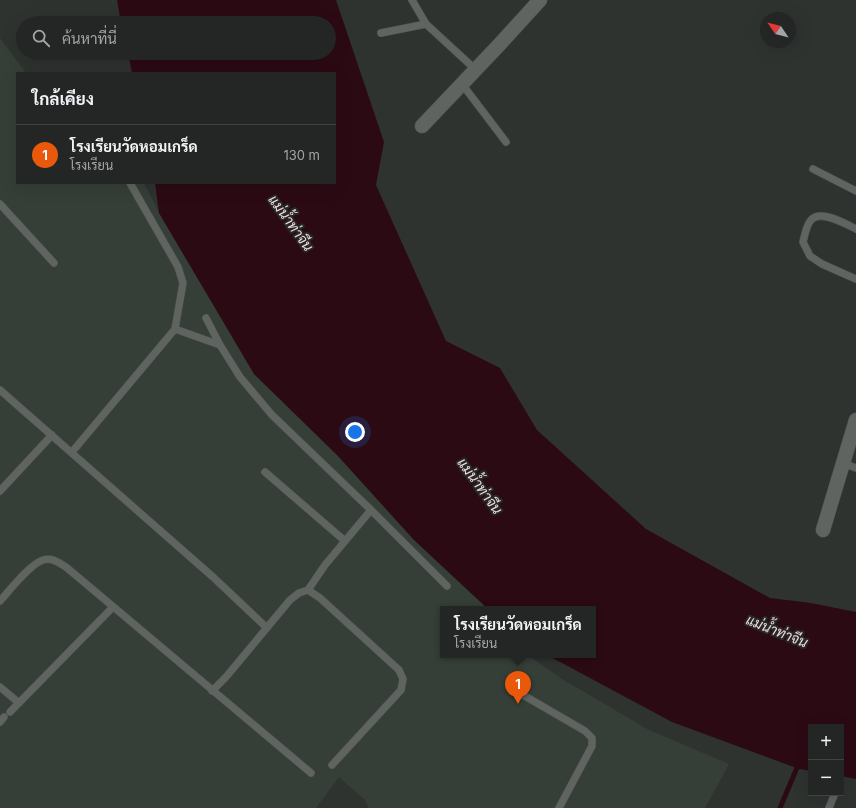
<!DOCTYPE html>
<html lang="th">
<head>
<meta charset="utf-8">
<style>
  body { margin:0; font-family:Inter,Sarabun,sans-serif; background:#2f3231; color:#f1f3f6 }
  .controls { position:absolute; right:12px; bottom:12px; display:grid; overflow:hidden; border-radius:0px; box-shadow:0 4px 16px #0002 }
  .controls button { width:36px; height:36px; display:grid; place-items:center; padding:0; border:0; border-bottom:1px solid #404341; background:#232624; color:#f1f3f6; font:20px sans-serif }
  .compass { position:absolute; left:760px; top:12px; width:36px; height:36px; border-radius:50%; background:#232624; box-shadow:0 4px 16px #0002; rotate:305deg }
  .you { position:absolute; left:355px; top:432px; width:14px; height:14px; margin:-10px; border:3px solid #fff; border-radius:50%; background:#1a73e8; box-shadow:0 0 0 6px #1a73e833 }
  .badge { display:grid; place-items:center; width:26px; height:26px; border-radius:50%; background:#ea580c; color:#fff; font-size:13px; font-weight:700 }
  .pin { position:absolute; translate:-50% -33px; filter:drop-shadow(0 1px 2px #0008) }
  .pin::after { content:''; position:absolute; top:21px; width:14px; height:12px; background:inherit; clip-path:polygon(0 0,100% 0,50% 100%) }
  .popup { position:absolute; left:440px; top:606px; width:156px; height:52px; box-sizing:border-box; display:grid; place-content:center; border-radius:0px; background:#232624; filter:drop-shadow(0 1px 3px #0005); font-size:13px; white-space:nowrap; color:#a3a5a6 }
  .popup b { font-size:15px; color:#f1f3f6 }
  .popup::after { content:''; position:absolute; left:50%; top:100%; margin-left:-8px; border:8px solid transparent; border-top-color:#232624 }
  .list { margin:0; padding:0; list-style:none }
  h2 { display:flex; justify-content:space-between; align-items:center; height:52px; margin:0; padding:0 16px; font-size:17px }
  h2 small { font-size:13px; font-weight:400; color:#a3a5a6 }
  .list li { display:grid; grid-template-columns:26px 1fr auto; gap:12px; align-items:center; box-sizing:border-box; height:60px; padding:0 16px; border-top:1px solid #404341 }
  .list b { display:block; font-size:15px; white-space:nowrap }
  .list p { margin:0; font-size:13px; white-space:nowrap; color:#a3a5a6 }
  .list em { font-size:13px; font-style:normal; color:#a3a5a6 }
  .icon { flex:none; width:22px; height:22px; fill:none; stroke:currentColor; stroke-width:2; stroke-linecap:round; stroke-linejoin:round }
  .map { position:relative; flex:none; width:856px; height:808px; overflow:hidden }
  .search { position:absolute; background:#232624; box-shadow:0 4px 16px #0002; left:16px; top:16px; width:320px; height:44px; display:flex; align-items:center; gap:10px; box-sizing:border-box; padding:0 14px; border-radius:22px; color:#a3a5a6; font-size:15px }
  .panel { position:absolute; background:#232624; box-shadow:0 4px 16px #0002; left:16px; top:72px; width:320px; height:112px; border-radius:0px }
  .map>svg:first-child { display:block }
  .built { fill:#353f38 }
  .water { fill:#2c0a14 }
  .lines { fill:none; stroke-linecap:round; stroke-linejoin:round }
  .stream { stroke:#2c0a14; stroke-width:5 }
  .service-casing { stroke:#4e524f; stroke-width:8 }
  .minor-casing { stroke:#4e524f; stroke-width:15 }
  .service { stroke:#606461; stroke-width:7 }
  .minor { stroke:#606461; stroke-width:14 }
  .labels { text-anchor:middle; stroke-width:4; stroke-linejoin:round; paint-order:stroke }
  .water-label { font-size:14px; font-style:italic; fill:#f7d9df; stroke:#252927 }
</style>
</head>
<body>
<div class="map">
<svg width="856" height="808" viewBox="0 0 856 808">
  <rect width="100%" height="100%" fill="#2f3330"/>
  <path class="built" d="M0,38L26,73H17V183H144L159,213L254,374L338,456L414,540L488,609H443V655H528L562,679L649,730L729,764L705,808H369L365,800L339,777L316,808H0Z"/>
  <path class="water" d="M117,0H336L384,142L376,185L446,341L500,368L537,430L646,529L770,598L811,603L856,612V779L841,776V727H811V771L799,769L672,722L547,655H593V609H488L414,540L338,456L254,374L159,213L155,183H335V73H132L128,53H329V23H121Z"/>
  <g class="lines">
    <path class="stream" d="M780,808L799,763"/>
    <g class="service-casing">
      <path id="service" d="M412,0L426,24L476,70
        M381,33L426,24
        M462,84L506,142
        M813,169L856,191
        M0,204L54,263
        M856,229C846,224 822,210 812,219C806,224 805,235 803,242L810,256L822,264L856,279
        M206,318L220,345
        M175,329L220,345L240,377L272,415L371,510L447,586
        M0,390L213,577L267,628
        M72,452L175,329L183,283L178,267L130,183
        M843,463L856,468
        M265,472L345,541
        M0,491L52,435
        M308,590L325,565L371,510
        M0,601C10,590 30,564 43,560C52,557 59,563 66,567L311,773
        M0,687L19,703
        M511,688L585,731L592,738V746L559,808
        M212,691L226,677L290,600L299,593L308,590L320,598L399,670L403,679L401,690L332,765
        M10,712L113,607
        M0,722L4,717
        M829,808L835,793"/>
    </g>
    <g class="minor-casing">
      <path id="minor" d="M422,126L499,45L540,0
        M823,530L856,420"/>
    </g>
    <use href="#service" class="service"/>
    <use href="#minor" class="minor"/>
  </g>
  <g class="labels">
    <g class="water-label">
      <text transform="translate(291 223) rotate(54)" y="5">แม่น้ำท่าจีน</text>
      <text transform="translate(480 486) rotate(54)" y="5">แม่น้ำท่าจีน</text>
      <text transform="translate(777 631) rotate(22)" y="5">แม่น้ำท่าจีน</text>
    </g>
  </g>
</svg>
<div class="controls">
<button>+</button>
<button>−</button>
</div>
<svg class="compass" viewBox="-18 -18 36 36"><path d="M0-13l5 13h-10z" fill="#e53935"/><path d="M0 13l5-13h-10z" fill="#a3a5a6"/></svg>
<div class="you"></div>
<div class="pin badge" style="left:518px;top:704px">1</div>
<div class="popup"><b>โรงเรียนวัดหอมเกร็ด</b>โรงเรียน</div>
<div class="search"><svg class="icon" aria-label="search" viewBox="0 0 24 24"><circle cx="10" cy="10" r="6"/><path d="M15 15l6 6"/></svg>ค้นหาที่นี่</div>
<section class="panel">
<h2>ใกล้เคียง<small></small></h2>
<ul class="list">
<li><span class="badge">1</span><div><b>โรงเรียนวัดหอมเกร็ด</b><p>โรงเรียน</p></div><em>130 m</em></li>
</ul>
</section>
</div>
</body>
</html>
